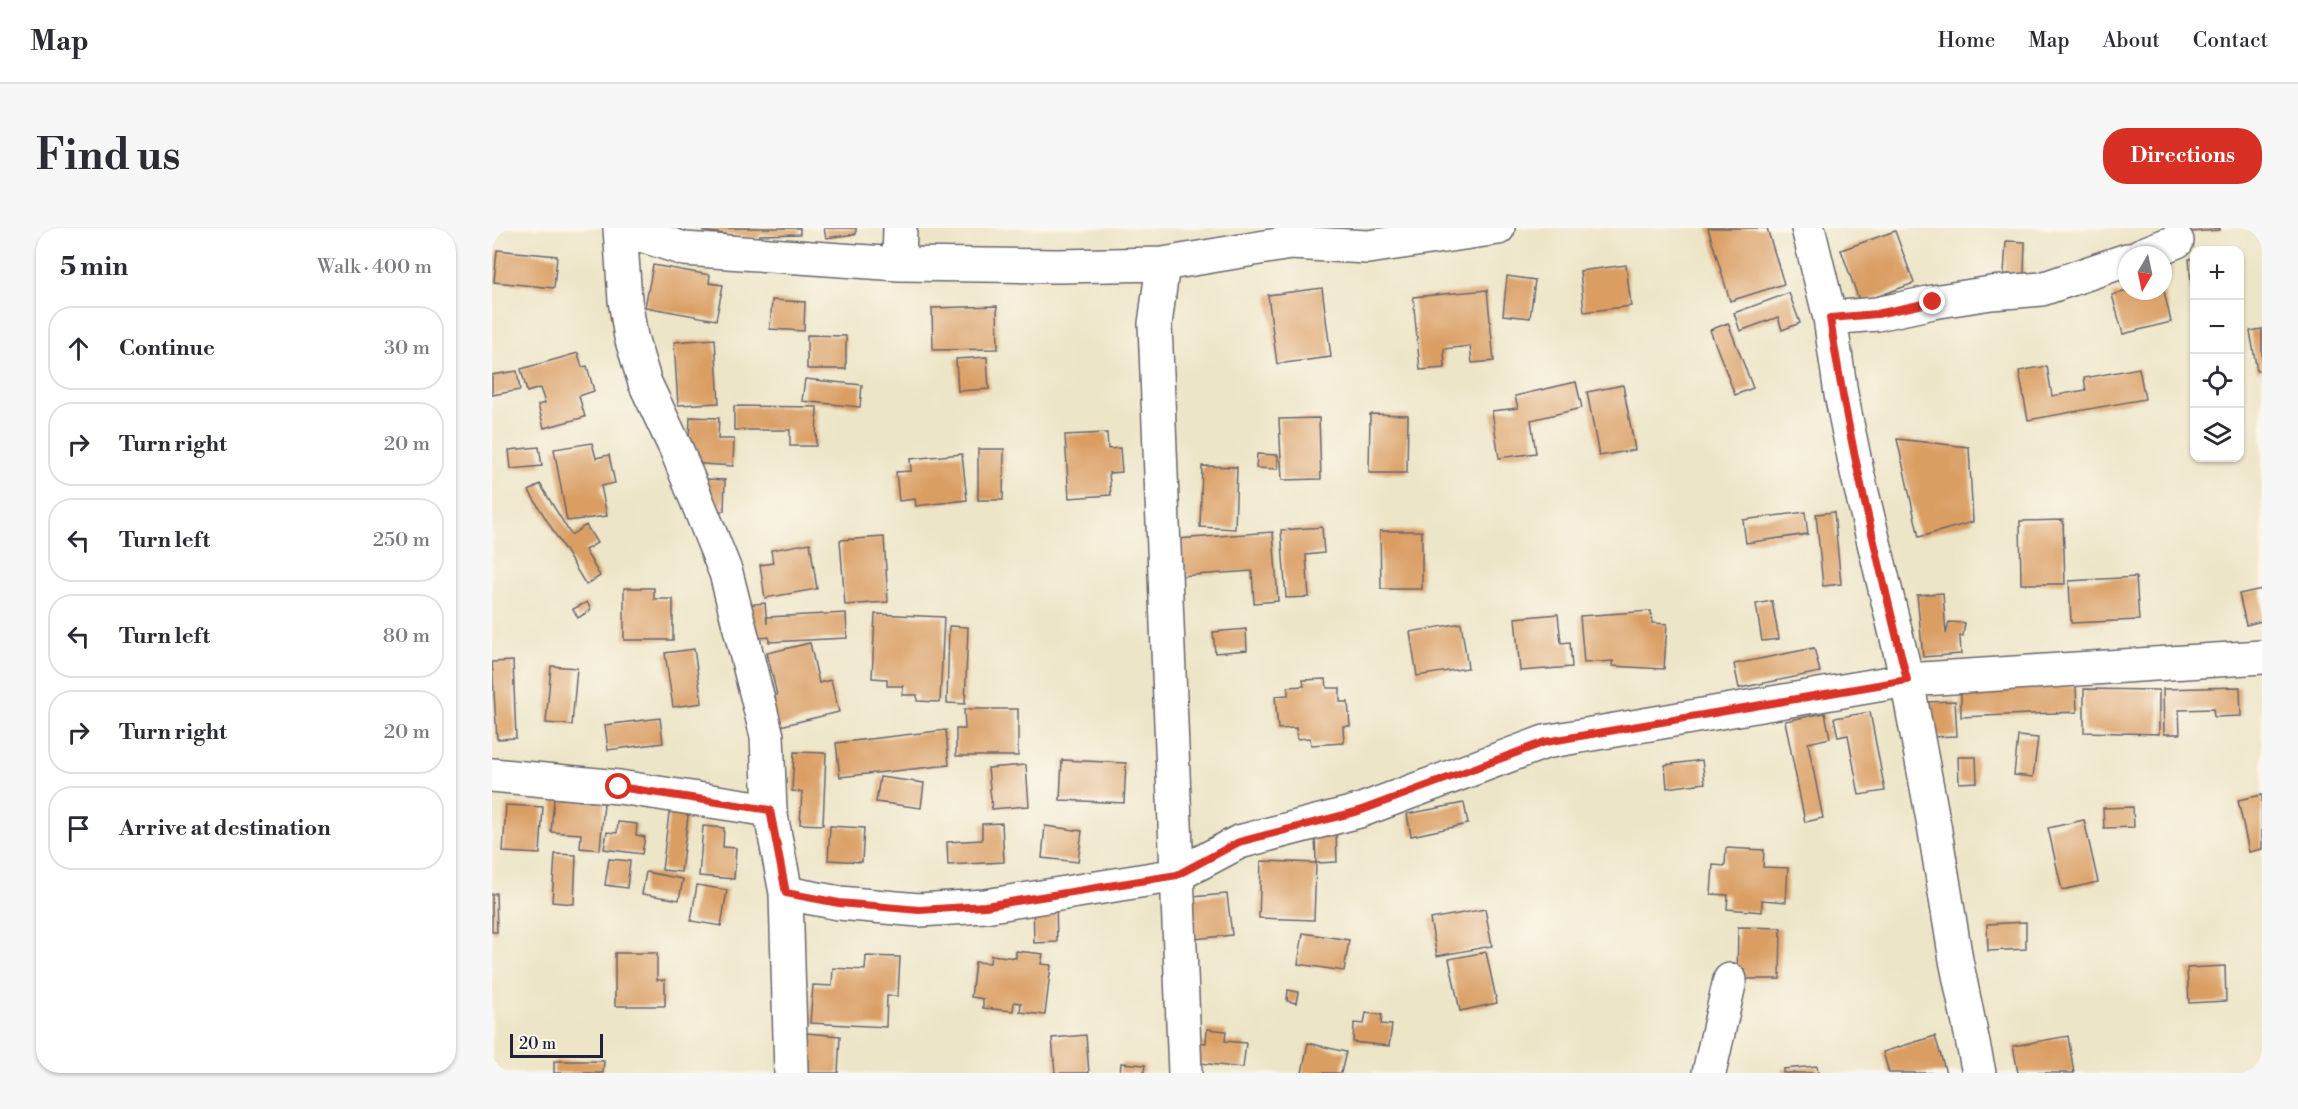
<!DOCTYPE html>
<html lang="en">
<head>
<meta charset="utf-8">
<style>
  body { margin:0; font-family:"Libre Bodoni",serif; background:#f7f7f7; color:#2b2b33 }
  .controls { position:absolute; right:18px; top:18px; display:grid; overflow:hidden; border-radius:12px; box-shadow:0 2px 4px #0004 }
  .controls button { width:54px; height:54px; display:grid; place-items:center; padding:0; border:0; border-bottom:2px solid #e1e1e2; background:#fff; color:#2b2b33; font:30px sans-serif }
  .compass { position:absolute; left:1626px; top:18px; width:54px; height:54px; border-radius:50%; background:#fff; box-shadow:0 2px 4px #0004; rotate:189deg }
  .scale { position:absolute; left:18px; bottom:15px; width:93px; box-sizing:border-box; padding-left:6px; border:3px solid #22223b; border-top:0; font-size:16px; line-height:21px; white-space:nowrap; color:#22223b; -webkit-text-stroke:4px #fbf7ec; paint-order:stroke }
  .stop { position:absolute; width:18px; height:18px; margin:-14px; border:4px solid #d93025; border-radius:50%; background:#fff }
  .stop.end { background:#d93025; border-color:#fff; box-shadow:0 2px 6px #0008 }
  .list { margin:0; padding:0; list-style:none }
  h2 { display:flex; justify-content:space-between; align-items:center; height:78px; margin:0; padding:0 24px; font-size:26px }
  h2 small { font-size:20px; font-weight:400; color:#7c7c81 }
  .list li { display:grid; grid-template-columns:39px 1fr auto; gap:18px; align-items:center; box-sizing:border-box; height:84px; margin:0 12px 12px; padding:0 12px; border:2px solid #e1e1e2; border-radius:24px }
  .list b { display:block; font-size:22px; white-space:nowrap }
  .list em { font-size:20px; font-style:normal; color:#7c7c81 }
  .icon { flex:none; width:33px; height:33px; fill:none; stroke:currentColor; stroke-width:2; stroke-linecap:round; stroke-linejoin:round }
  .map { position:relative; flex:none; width:1770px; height:845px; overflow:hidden; border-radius:24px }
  header { display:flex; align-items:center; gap:36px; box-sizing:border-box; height:84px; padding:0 30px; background:#fff; border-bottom:2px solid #e1e1e2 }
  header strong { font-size:28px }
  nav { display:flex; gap:33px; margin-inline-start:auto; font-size:21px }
  .intro { display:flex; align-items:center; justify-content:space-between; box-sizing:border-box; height:144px; padding:0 36px }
  h1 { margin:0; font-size:42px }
  .button { padding:15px 27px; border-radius:24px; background:#d93025; color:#fff; font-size:21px; font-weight:700 }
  main { display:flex; gap:36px; padding:0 36px }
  aside { flex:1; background:#fff; border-radius:24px; box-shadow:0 2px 4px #0004 }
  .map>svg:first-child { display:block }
  .building { fill:#da9e64 }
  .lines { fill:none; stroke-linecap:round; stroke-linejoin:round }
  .street-casing { stroke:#69666c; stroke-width:36 }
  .street { stroke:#fff; stroke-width:33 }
  .route { stroke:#d93025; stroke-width:8 }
</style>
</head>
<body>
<header>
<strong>Map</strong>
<nav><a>Home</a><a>Map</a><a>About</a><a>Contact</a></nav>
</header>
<div class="intro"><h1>Find us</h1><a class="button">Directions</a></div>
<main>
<aside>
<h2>5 min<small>Walk · 400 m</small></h2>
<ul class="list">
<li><svg class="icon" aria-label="ahead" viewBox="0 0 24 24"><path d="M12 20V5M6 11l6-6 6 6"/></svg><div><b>Continue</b></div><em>30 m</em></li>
<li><svg class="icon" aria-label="right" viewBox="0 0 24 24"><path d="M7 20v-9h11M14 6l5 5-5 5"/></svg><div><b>Turn right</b></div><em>20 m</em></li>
<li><svg class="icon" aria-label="left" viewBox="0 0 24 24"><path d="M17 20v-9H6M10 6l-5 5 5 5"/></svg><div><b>Turn left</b></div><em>250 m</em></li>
<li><svg class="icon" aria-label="left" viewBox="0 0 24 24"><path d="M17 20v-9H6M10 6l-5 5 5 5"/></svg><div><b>Turn left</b></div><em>80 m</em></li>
<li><svg class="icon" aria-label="right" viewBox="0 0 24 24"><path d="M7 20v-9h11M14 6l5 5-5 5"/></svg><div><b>Turn right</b></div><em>20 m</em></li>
<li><svg class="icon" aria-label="arrive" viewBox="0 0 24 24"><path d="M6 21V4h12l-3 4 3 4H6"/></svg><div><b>Arrive at destination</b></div></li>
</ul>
</aside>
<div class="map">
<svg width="1770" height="845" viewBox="0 0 1770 845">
  <rect width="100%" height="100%" fill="#fbf7ec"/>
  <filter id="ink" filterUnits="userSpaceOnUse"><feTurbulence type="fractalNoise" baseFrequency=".0167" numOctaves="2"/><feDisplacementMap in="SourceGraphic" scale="12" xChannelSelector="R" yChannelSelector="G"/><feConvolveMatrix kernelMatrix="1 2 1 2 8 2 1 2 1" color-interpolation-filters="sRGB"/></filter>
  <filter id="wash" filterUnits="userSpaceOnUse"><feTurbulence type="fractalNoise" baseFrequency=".008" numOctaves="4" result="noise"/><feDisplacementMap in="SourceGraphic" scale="24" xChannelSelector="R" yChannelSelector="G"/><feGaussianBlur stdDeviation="1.35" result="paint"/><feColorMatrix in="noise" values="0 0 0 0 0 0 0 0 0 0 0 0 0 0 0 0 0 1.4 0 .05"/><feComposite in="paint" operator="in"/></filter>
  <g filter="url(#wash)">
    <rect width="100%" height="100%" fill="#ede5c7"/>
    <g id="blocks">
      <path class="building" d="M212,0H308V6L268,7L267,11L211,3Z
        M332,0H364V6L334,10Z
        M1216,0H1275L1292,56L1238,73Z
        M1699,0H1728V2L1699,4Z
        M1403,3L1422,55L1368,75L1349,22Z
        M1514,13L1533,14L1532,47L1512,46Z
        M5,22L65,28L62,60L2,54Z
        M1702,30V78H1701L1697,31Z
        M161,37L218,47L217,55L231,57L224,92L153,79Z
        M1134,37L1139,78L1092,84L1088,43Z
        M1015,48L1043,52L1038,90L1011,87Z
        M830,60L839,129L785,136L776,67Z
        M995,62L1002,133L980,135L978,118L952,121L953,140L928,142L921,69Z
        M1636,63H1672L1679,94L1631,106L1620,67Z
        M1297,65L1308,95L1290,102L1286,89L1248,103L1242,85Z
        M280,72L313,74L312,103L278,101Z
        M505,78L506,121L441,122L440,80Z
        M1236,95L1261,160L1243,167L1218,102Z
        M1770,101V142L1765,143L1758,103Z
        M315,107L354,108V141H315Z
        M223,111L227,175L186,177L182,114Z
        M86,125L90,139L95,138L102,163L87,168L93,189L52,200L46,177L53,175L48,160L35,164L29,141Z
        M495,129L497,161L466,163L464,131Z
        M1555,138L1560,168L1594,162L1592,150L1647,140L1653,171L1536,192L1527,143Z
        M25,143L28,162L0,167V147Z
        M313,151L370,157L368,179L310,173Z
        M1084,154L1090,180L1039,192L1044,225L1007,230L1000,183L1026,180L1023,168Z
        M1131,157L1143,222L1107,228L1095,164Z
        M242,178L325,179L324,218H298V202H242Z
        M878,186L916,187L915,245H877Z
        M198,189L227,190L226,211H242L241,238L196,235Z
        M827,190L829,251L790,252L787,191Z
        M615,205L616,221L628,220L630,244L617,245L619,267L577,270L573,207Z
        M1405,211L1477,219L1481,294L1427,309Z
        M100,215L104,230L117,227L123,255L109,258L115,288L75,293L62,221Z
        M47,219L50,238L19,241L17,222Z
        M486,221H512L511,272H486Z
        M470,226L475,272L424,278L423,271L407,273L404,244L419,243L418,231Z
        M765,226L786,227V241L764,240Z
        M710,238L745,239L743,301L708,299Z
        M213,251L233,252L232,283H212Z
        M48,256L79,307L94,297L105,315L93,322L108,348L94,357L37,263Z
        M1313,284L1316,306L1254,315L1251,292Z
        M1342,284L1349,356L1331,358L1324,286Z
        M1571,292L1573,356H1529L1528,293Z
        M830,299L832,325L814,327L817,369L794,370L789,302Z
        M888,303H930V361H889Z
        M781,304L786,373L762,375L760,343L688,348L685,311Z
        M392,309L396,374L353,377L348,312Z
        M318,315L325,361L273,370L268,337L281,335L279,322Z
        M1644,349L1647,392L1579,395L1577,353Z
        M132,360H162V371H181V412H132Z
        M1770,361V393L1754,397L1747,366Z
        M1451,365L1454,406L1457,394L1473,395L1471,408H1468L1469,426L1431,429L1425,367Z
        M1280,373L1287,411L1270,413L1264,376Z
        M95,374L99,382L86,390L81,381Z
        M273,375L275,396V389L354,385L355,410L277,414V409L257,411L254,377Z
        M1159,383L1160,395L1175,396L1172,441L1120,438L1121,433L1092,435L1088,388Z
        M383,386L452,389L448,474L425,473V467H410L411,458H395V451L380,450Z
        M1066,386L1069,415L1078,414L1080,439L1028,443L1023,390Z
        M969,395L976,440L925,448L918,404Z
        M457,398L476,399L473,476L455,475Z
        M754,401L755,422L723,425L721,404Z
        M318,415L327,455L339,452L347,484L284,499L277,469L285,467L275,425Z
        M1322,420L1328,444L1247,460L1242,436Z
        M202,421L210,475L181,479L173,425Z
        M21,433L24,510L5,511L0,434Z
        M59,438L85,440L80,497L54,495Z
        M834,451L835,460H848V474H856L858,498H851L852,515L819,517L818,510L805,511L804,500L786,501L783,468L796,467V459L812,458L811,452Z
        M1584,458L1585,484L1469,489V463Z
        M1748,459L1749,488L1722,489L1721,481L1687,482L1688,506H1672L1671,461Z
        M1592,461L1667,462V506L1592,504Z
        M1463,473L1465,508L1438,509L1436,474Z
        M472,481H526V528H464V501H473Z
        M1378,484L1393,563L1367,567L1356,507L1346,509L1342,490Z
        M1333,485L1338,510L1316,515L1331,590L1313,594L1293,493Z
        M168,490L171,515L116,522L113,497Z
        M454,502L457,537L348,549L344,515Z
        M1526,508L1546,510L1541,549L1522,547Z
        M302,524L334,525L331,597L308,596L310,564L300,563Z
        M1466,529H1484L1485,554L1467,555Z
        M570,532L634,535L632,575L568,572Z
        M1210,532L1213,555L1175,560L1173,537Z
        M534,537L537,578L500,581L496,540Z
        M388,549L432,555L429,580L384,574Z
        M1770,567V621L1757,624L1746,572Z
        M62,570L112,575L108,622L88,620L89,606L59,604Z
        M972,575L976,596L919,608L915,586Z
        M14,577L51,579L48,626L11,624Z
        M178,577L197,580L189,644L170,642Z
        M1641,579L1642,599L1612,600L1611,580Z
        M1592,592L1606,654L1570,662L1556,600Z
        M126,594L145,596L144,607L153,609L150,626L112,621L115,604L125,605Z
        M510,595L512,634L456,637L455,614L490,612V596Z
        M211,598L232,600L231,619L244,620L242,651L207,648Z
        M338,598L372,600L370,634L336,632Z
        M553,598L590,603L586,634L550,630Z
        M844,604L845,634L824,635L823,605Z
        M1234,620L1272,622L1271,639L1296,640L1294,674L1270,672V684L1235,681L1236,667L1219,666L1221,637L1233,638Z
        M63,626L84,627L82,676L60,674Z
        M117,631L138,633L135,660L113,657Z
        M769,633L824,635L822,692L767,690Z
        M154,644L191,651L187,672L150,666Z
        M205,657L235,662L229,698L199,693Z
        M4,665L5,704H0V666Z
        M735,666L740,707L703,711L699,669Z
        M564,672L565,714L542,715L541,673Z
        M993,681L1000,718L945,728L938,691Z
        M1534,694V721L1496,723L1495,696Z
        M1246,699L1289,700L1288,751H1245Z
        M811,705L857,712L852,743L806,736Z
        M524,723L551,726L549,736L559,737L553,787L528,784L529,775L522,774L521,783L491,780V771L479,769L483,734L498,735L499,727L524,730Z
        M994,724L1005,775L968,783L957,731Z
        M123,725H165V752H173V778H123Z
        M374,728L408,729L406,768H395L394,799L318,795L321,757L340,758L341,740L373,742Z
        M1733,738L1734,773L1697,775L1695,740Z
        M796,762L806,764L804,775L795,773Z
        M874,785L890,787L889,796L900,797L897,818L861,814L862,795L872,796Z
        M715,801L734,803L733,813L754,815L751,840L700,834L702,814L714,815Z
        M314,805L348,808L346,845H312Z
        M594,807L597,845H563L560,810Z
        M1443,808L1454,845H1397L1391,824Z
        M1576,808L1582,845H1526L1521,818Z
        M816,815L854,824L849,845H810Z
        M62,833H112L111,845H62Z
        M629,835L653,837L652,845H628Z
        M1325,838L1326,845H1291V841Z"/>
    </g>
  </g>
  <g filter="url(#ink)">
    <use href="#blocks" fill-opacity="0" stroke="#69666c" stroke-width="1.5"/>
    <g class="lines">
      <g class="street-casing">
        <path id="street" d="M128,0L192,21L407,36L566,38L671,36L798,15L876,19L1006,0
          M128,0L133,72L139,109L153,155L185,223L234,345L275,508L278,582L294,665L299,845
          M1316,0L1338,90L1349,166L1365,244L1415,452L1442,597L1464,732L1487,845
          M1649,27L1685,13
          M407,36L408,0
          M671,36L663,96L693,845
          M1338,90L1385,86L1441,74L1499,65L1550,61L1635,32
          M0,547L127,559L278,582
          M294,665L347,675L427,682L493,678L685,647L747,614L867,583L1053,514L1415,452L1770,429
          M1217,845L1238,752"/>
      </g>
      <use href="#street" class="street"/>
    </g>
  </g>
  <g class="lines" filter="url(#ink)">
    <path class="route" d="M127,559L278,582L294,665L347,675L427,682L493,678L685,647L747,614L867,583L1053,514L1415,452C1386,332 1356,213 1338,90L1385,86L1441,74"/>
  </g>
</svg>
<div class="controls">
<button>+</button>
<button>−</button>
<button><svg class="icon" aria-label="locate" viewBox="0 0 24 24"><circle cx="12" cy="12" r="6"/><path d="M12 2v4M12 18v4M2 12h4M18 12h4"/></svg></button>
<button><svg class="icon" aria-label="layers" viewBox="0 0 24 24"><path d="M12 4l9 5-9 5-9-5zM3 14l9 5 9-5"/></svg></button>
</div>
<svg class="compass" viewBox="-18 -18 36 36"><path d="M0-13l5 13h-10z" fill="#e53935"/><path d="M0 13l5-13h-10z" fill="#7c7c81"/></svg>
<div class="scale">20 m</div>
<div class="stop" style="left:127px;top:559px"></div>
<div class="stop end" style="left:1441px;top:74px"></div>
</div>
</main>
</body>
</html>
